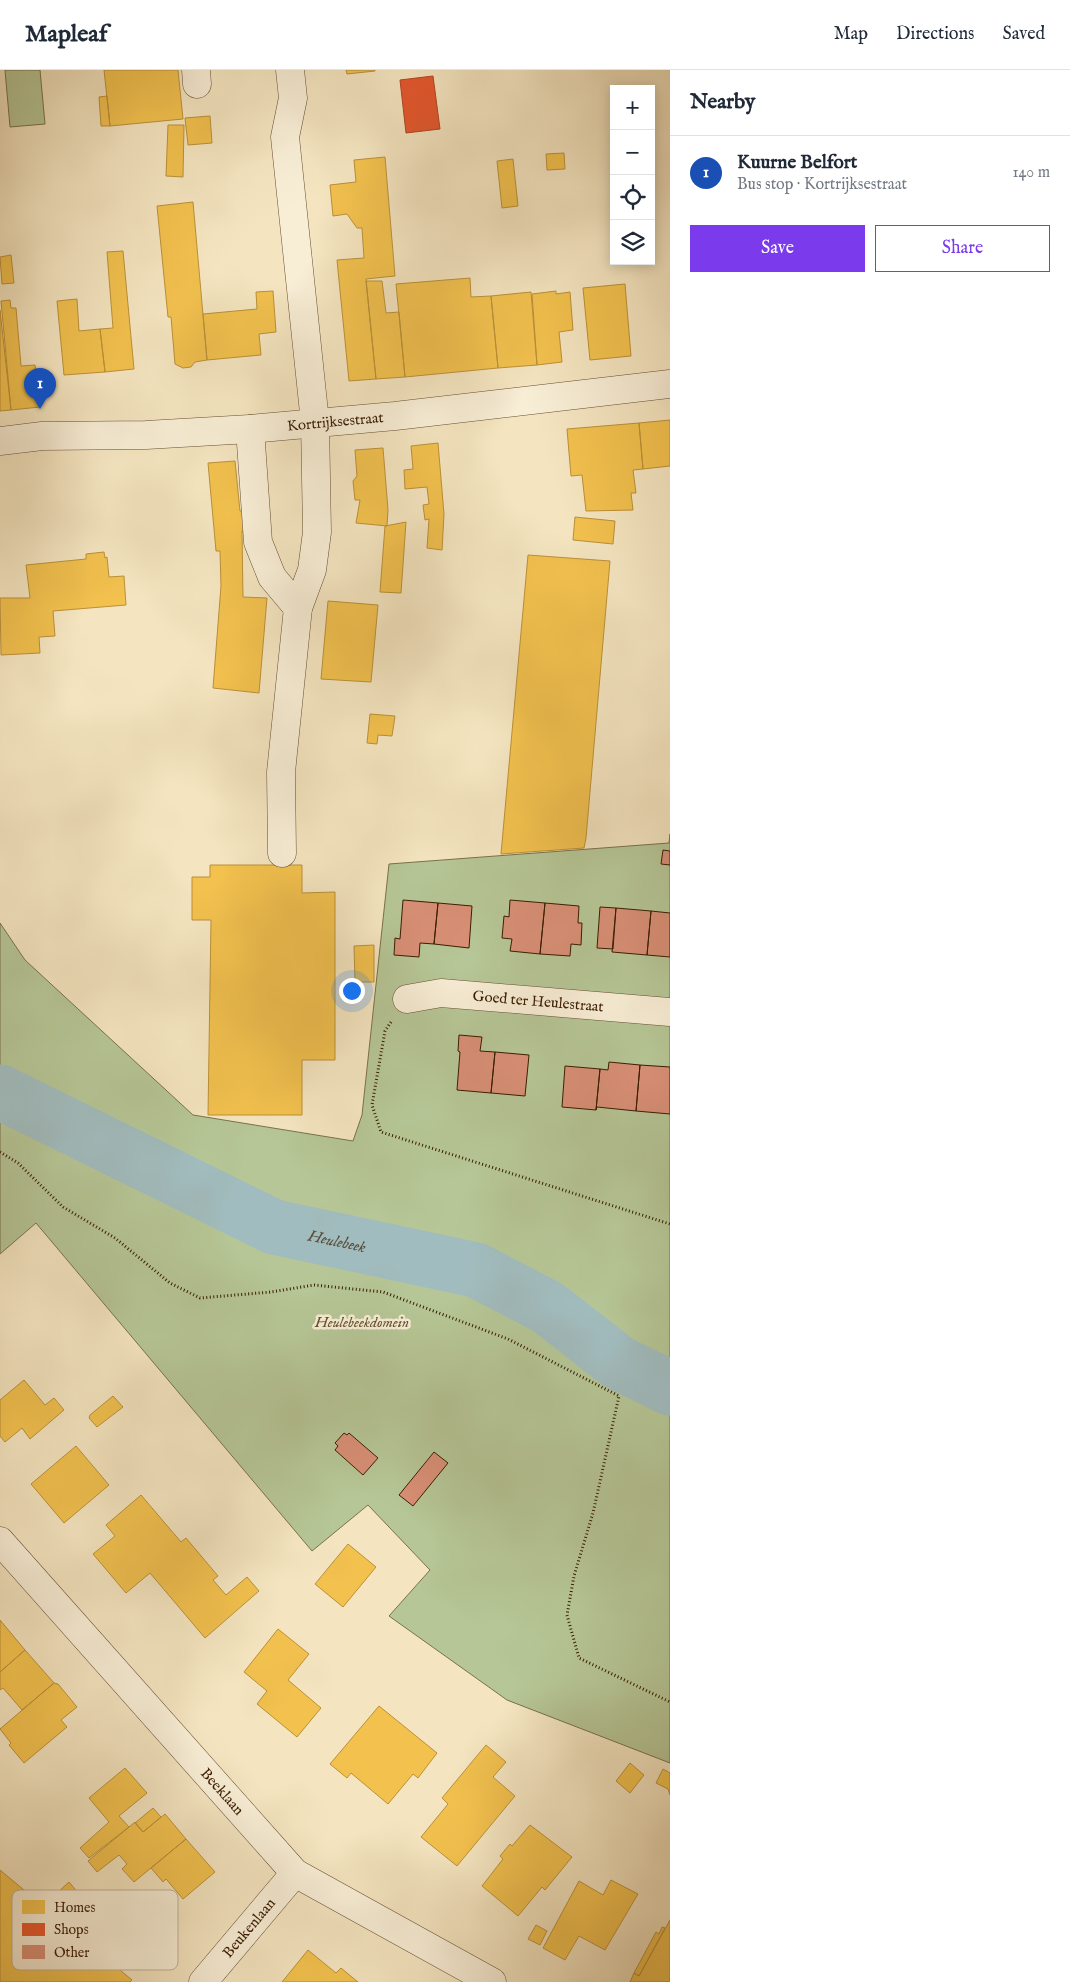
<!DOCTYPE html>
<html lang="en">
<head>
<meta charset="utf-8">
<style>
  body { margin:0; font-family:"IM FELL English",serif; background:#f2f2f3; color:#1f2937 }
  .controls { position:absolute; right:15px; top:15px; display:grid; overflow:hidden; border-radius:0px; box-shadow:0 2px 12px #0003 }
  .controls button { width:45px; height:45px; display:grid; place-items:center; padding:0; border:0; border-bottom:1px solid #e0e1e3; background:#fff; color:#1f2937; font:25px sans-serif }
  .you { position:absolute; left:351px; top:920px; width:18px; height:18px; margin:-12px; border:4px solid #fff; border-radius:50%; background:#1a73e8; box-shadow:0 0 0 8px #1a73e833 }
  .badge { display:grid; place-items:center; width:32px; height:32px; border-radius:50%; background:#7c3aed; color:#fff; font-size:16px; font-weight:700 }
  .pin { position:absolute; translate:-50% -41px; filter:drop-shadow(0 1px 2px #0008) }
  .pin::after { content:''; position:absolute; top:26px; width:18px; height:15px; background:inherit; clip-path:polygon(0 0,100% 0,50% 100%) }
  .list { margin:0; padding:0; list-style:none }
  h2 { display:flex; justify-content:space-between; align-items:center; height:65px; margin:0; padding:0 20px; font-size:21px }
  h2 small { font-size:16px; font-weight:400; color:#747a83 }
  .list li { display:grid; grid-template-columns:32px 1fr auto; gap:15px; align-items:center; box-sizing:border-box; height:75px; padding:0 20px; border-top:1px solid #e0e1e3 }
  .list b { display:block; font-size:19px; white-space:nowrap }
  .list p { margin:0; font-size:16px; white-space:nowrap; color:#747a83 }
  .list em { font-size:16px; font-style:normal; color:#747a83 }
  .actions { display:flex; gap:10px; padding:15px 20px }
  .actions a { flex:1; padding:11px 0; border:1px solid #7c3aed; border-radius:0px; text-align:center; font-size:18px; color:#7c3aed }
  .actions .main { background:#7c3aed; color:#fff }
  .icon { flex:none; width:28px; height:28px; fill:none; stroke:currentColor; stroke-width:2; stroke-linecap:round; stroke-linejoin:round }
  .map { position:relative; flex:none; width:670px; height:1912px; overflow:hidden }
  header { display:flex; align-items:center; gap:30px; box-sizing:border-box; height:70px; padding:0 25px; background:#fff; border-bottom:1px solid #e0e1e3 }
  header strong { font-size:24px }
  nav { display:flex; gap:28px; margin-inline-start:auto; font-size:18px }
  main { display:flex }
  aside { flex:1; background:#fff }
  .map>svg:first-child { display:block }
  .green { fill:#b6c696; stroke:#78714c }
  .homes { fill:#f2c14e; stroke:#bb9037 }
  .shops { fill:#e4572e; stroke:#b14521 }
  .lines { fill:none; stroke-linecap:round; stroke-linejoin:round }
  .river { stroke:#a1bcbe; stroke-width:55 }
  .building { fill:#d88f76; stroke:#3a1c02 }
  .minor-casing { stroke:#684e32; stroke-width:29 }
  .path { stroke:#3a1c02; stroke-width:3; stroke-dasharray:1 2.5; stroke-linecap:butt }
  .minor { stroke:#f8eed6; stroke-width:28 }
  .labels { text-anchor:middle; stroke-width:5; stroke-linejoin:round; paint-order:stroke }
  .street-label { font-size:15px; fill:#3a1c02; stroke:#f8eed6 }
  .park-label { font-size:15px; font-style:italic; fill:#5f4f2e; stroke:#f8eed6 }
  .water-label { font-size:16px; font-style:italic; fill:#594c3a; stroke:#f8eed6 }
  .key { fill:#f8eed6; stroke:#bfaf96; stroke-width:1 }
  .key-label { font-size:14px; fill:#3a1c02 }
</style>
</head>
<body>
<header>
<strong>Mapleaf</strong>
<nav><a>Map</a><a>Directions</a><a>Saved</a></nav>
</header>
<main>
<div class="map">
<svg width="670" height="1912" viewBox="0 0 670 1912">
  <rect width="100%" height="100%" fill="#f4e5c0"/>
  <filter id="stains"><feTurbulence type="fractalNoise" baseFrequency=".004" numOctaves="4"/><feColorMatrix values="0 0 0 0 .2 0 0 0 0 .09 0 0 0 0 .02 0 0 0 .5 -.17"/></filter>
  <radialGradient id="worn" r=".72"><stop offset=".6" stop-color="#630" stop-opacity="0"/><stop offset="1" stop-color="#630" stop-opacity=".3"/></radialGradient>
  <path class="green" d="M5,0H40L45,54L10,57Z
    M670,764V1693L507,1630L389,1546L430,1500L368,1435L312,1481L36,1153L0,1184V853L25,890L193,1045L353,1071L362,1045L389,794L669,773Z"/>
  <path class="homes" d="M104,0H178L183,49L110,56Z
    M346,0H375V1L347,4Z
    M107,26L110,56H101L99,27Z
    M210,46L212,73L188,75L185,48Z
    M168,55H184L183,107L166,106Z
    M564,83L565,99L547,100L546,84Z
    M385,87L395,206L366,209L376,309L349,311L337,190L364,188L362,158H357L347,144L333,146L330,115L356,112L354,90Z
    M513,89L518,136L502,138L497,91Z
    M193,132L207,290L195,292L191,297L183,298L175,294L171,247H168L157,136Z
    M123,181L134,299L105,302L100,259L113,258L107,182Z
    M11,185L14,213L2,214L0,187Z
    M470,208L471,227L491,226L498,298L405,307L396,214Z
    M366,211H382L386,243L399,242L405,307L376,309Z
    M625,214L631,286L590,290L583,218Z
    M273,221L276,262L259,264L261,285L207,290L203,244L257,239L256,222Z
    M556,221V224L570,222L573,260L559,262L562,292L537,295L532,224Z
    M531,222L537,295L498,298L491,226Z
    M77,229L79,261L100,259L105,302L64,305L57,231Z
    M10,230L11,238H16L21,296L35,295L40,337L11,340L1,231Z
    M0,240L11,340L0,341Z
    M670,350V396L643,399L639,353Z
    M639,353L643,399L633,400L636,423H631L633,440L586,441L582,405L571,406L567,359Z
    M438,373L444,444L442,480L427,478L429,449L425,450L423,435L429,434L427,417L405,419L404,400L413,399L411,376Z
    M383,378L388,440L387,456L356,453L360,430H355L353,411L357,406L355,380Z
    M235,391L240,441H244L246,461H242L243,527L267,528L259,623L213,618L221,516L220,481H216L208,393Z
    M575,447L615,451L613,474L573,470Z
    M406,452L401,523L380,522L385,456Z
    M104,482L105,488L107,487L109,507L124,506L126,535L53,541L55,566L39,567L40,583L1,585L0,528H30L26,495L86,489V484Z
    M528,485L610,491L586,768L584,778L501,784Z
    M328,531L378,535L371,612L321,609Z
    M370,644L395,646L392,666L378,665L377,674L367,673Z
    M210,795H302V823L335,822V990H302V1045H208L211,850H192V807H210Z
    M374,875V912H355L354,876Z
    M24,1310L45,1335L54,1328L64,1340L30,1369L22,1358L5,1372L0,1366V1330Z
    M113,1326L123,1337L97,1357L89,1348L90,1345Z
    M76,1376L109,1415L64,1453L31,1414Z
    M141,1425L181,1472L186,1468L218,1506L213,1510L226,1525L247,1507L259,1521L205,1568L150,1503L126,1523L93,1484L115,1466L106,1455Z
    M348,1474L376,1497L343,1537L315,1514Z
    M0,1550L25,1580L0,1602Z
    M278,1559L309,1584L288,1610L321,1638L297,1667L257,1634L267,1621L244,1602Z
    M25,1580L54,1613L22,1640L3,1618L0,1620V1602Z
    M54,1613L58,1614L77,1637L61,1650L67,1657L24,1693L9,1675L11,1673L0,1659Z
    M379,1636L437,1683L418,1708L413,1704L388,1734L351,1703L347,1708L330,1694Z
    M486,1675L506,1692L493,1707L515,1726L457,1796L421,1767L448,1734L442,1728Z
    M630,1693L644,1705L630,1723L616,1711Z
    M125,1698L147,1723L119,1746L129,1757L89,1788L80,1778L109,1752L89,1728Z
    M663,1699L670,1703V1725L668,1719L656,1713Z
    M153,1738L161,1747L143,1762L135,1753Z
    M165,1744L186,1769L134,1812L122,1799L127,1794L119,1785L97,1802L88,1791L135,1752L143,1762Z
    M530,1755L572,1787L545,1820L542,1817L518,1846L482,1816L503,1789L500,1786L510,1774L512,1776Z
    M186,1769L215,1802L183,1829L166,1809L163,1812L151,1798Z
    M0,1800L132,1910L130,1912H0Z
    M611,1810L638,1824L605,1880L579,1866L565,1890L543,1878L579,1811L603,1825Z
    M69,1812L80,1825L69,1836L57,1823Z
    M670,1850V1912H630L634,1903L639,1906Z
    M536,1855L547,1861L540,1875L528,1869Z
    M662,1857L665,1858L639,1906L634,1903L656,1862L659,1864Z
    M308,1880L336,1903L341,1898L358,1912H282Z"/>
  <path class="shops" d="M433,6L440,59L406,63L400,10Z"/>
  <g class="lines">
    <path class="river" id="s1" d="M0,1022L274,1157L476,1200L547,1237L619,1293L670,1318"/>
  </g>
  <path class="building" d="M663,780L670,781V795L661,794Z
    M403,830L438,833L434,874L420,873L419,887L394,885L395,868L400,869Z
    M510,830L545,833L540,884L510,881L512,869L502,868L504,846L509,847Z
    M438,833L472,836L469,878L434,874Z
    M545,833L579,836L578,853H582L581,875L571,874L570,886L540,884Z
    M600,837L616,838L613,879L597,878Z
    M616,838L651,841L647,885L612,882Z
    M651,841L670,843V887L647,885Z
    M459,965L482,967L480,981L495,982L491,1023L457,1020L460,982L458,981Z
    M495,982L529,985L525,1026L491,1023Z
    M609,992L640,995L636,1041L597,1037L596,1040L600,999L608,1000Z
    M640,995L670,997V1044L636,1041Z
    M565,996L600,999L596,1040L562,1037Z
    M344,1363L347,1365L349,1363L378,1388L363,1405L335,1380L338,1376L335,1373Z
    M434,1382L448,1393L413,1436L399,1425Z"/>
  <g class="lines">
    <g class="minor-casing">
      <g id="minor">
        <path d="M196,0L197,14"/>
        <path d="M250,359L258,472L272,507L298,538"/>
        <path id="s2" d="M0,371L42,366L146,365L250,359L395,346L670,314"/>
        <path d="M282,783L281,702L298,538L312,500L317,462L315,352L285,67L293,28L290,0"/>
        <path id="s3" d="M407,929L441,923L670,942"/>
        <path id="s4" d="M0,1471L295,1803L492,1912"/>
        <path id="s5" d="M203,1912L295,1803"/>
      </g>
    </g>
    <path class="path" d="M391,952L385,961L372,1035L381,1062L670,1154
      M0,1082L18,1093L63,1137L115,1168L170,1213L200,1228L271,1222L314,1215L383,1222L508,1269L619,1326L593,1443L574,1506L567,1545L579,1588L670,1632"/>
    <use href="#minor" class="minor"/>
  </g>
  <g class="labels">
    <g class="street-label">
      <text dy="5" stroke="none"><textPath href="#s2" startOffset="336">Kortrijksestraat</textPath></text>
      <text dy="5" stroke="none"><textPath href="#s3" startOffset="132">Goed ter Heulestraat</textPath></text>
      <text dy="5" stroke="none"><textPath href="#s4" startOffset="335">Beeklaan</textPath></text>
      <text dy="5" stroke="none"><textPath href="#s5" startOffset="71">Beukenlaan</textPath></text>
    </g>
    <g class="park-label">
      <text x="362" y="1257">Heulebeekdomein</text>
    </g>
    <g class="water-label">
      <text dy="6" stroke="none"><textPath href="#s1" startOffset="370">Heulebeek</textPath></text>
    </g>
  </g>
  <rect x="12" y="1820" width="166" height="80" rx="8" class="key"/>
  <rect x="22" y="1830" width="23" height="14" fill="#f2c14e"/>
  <rect x="22" y="1853" width="23" height="13" fill="#e4572e"/>
  <rect x="22" y="1875" width="23" height="14" fill="#d88f76"/>
  <g class="key-label">
    <text x="54" y="1842">Homes</text>
    <text x="54" y="1864">Shops</text>
    <text x="54" y="1887">Other</text>
  </g>
  <rect width="100%" height="100%" filter="url(#stains)"/>
  <rect width="100%" height="100%" fill="url(#worn)"/>
</svg>
<div class="controls">
<button>+</button>
<button>−</button>
<button><svg class="icon" aria-label="locate" viewBox="0 0 24 24"><circle cx="12" cy="12" r="6"/><path d="M12 2v4M12 18v4M2 12h4M18 12h4"/></svg></button>
<button><svg class="icon" aria-label="layers" viewBox="0 0 24 24"><path d="M12 4l9 5-9 5-9-5zM3 14l9 5 9-5"/></svg></button>
</div>
<div class="you"></div>
<div class="pin badge" style="left:40px;top:339px;background:#1a4fb4">1</div>
</div>
<aside>
<h2>Nearby<small></small></h2>
<ul class="list">
<li><span class="badge" style="background:#1a4fb4">1</span><div><b>Kuurne Belfort</b><p>Bus stop · Kortrijksestraat</p></div><em>140 m</em></li>
</ul>
<div class="actions"><a class="main">Save</a><a>Share</a></div>
</aside>
</main>
</body>
</html>
